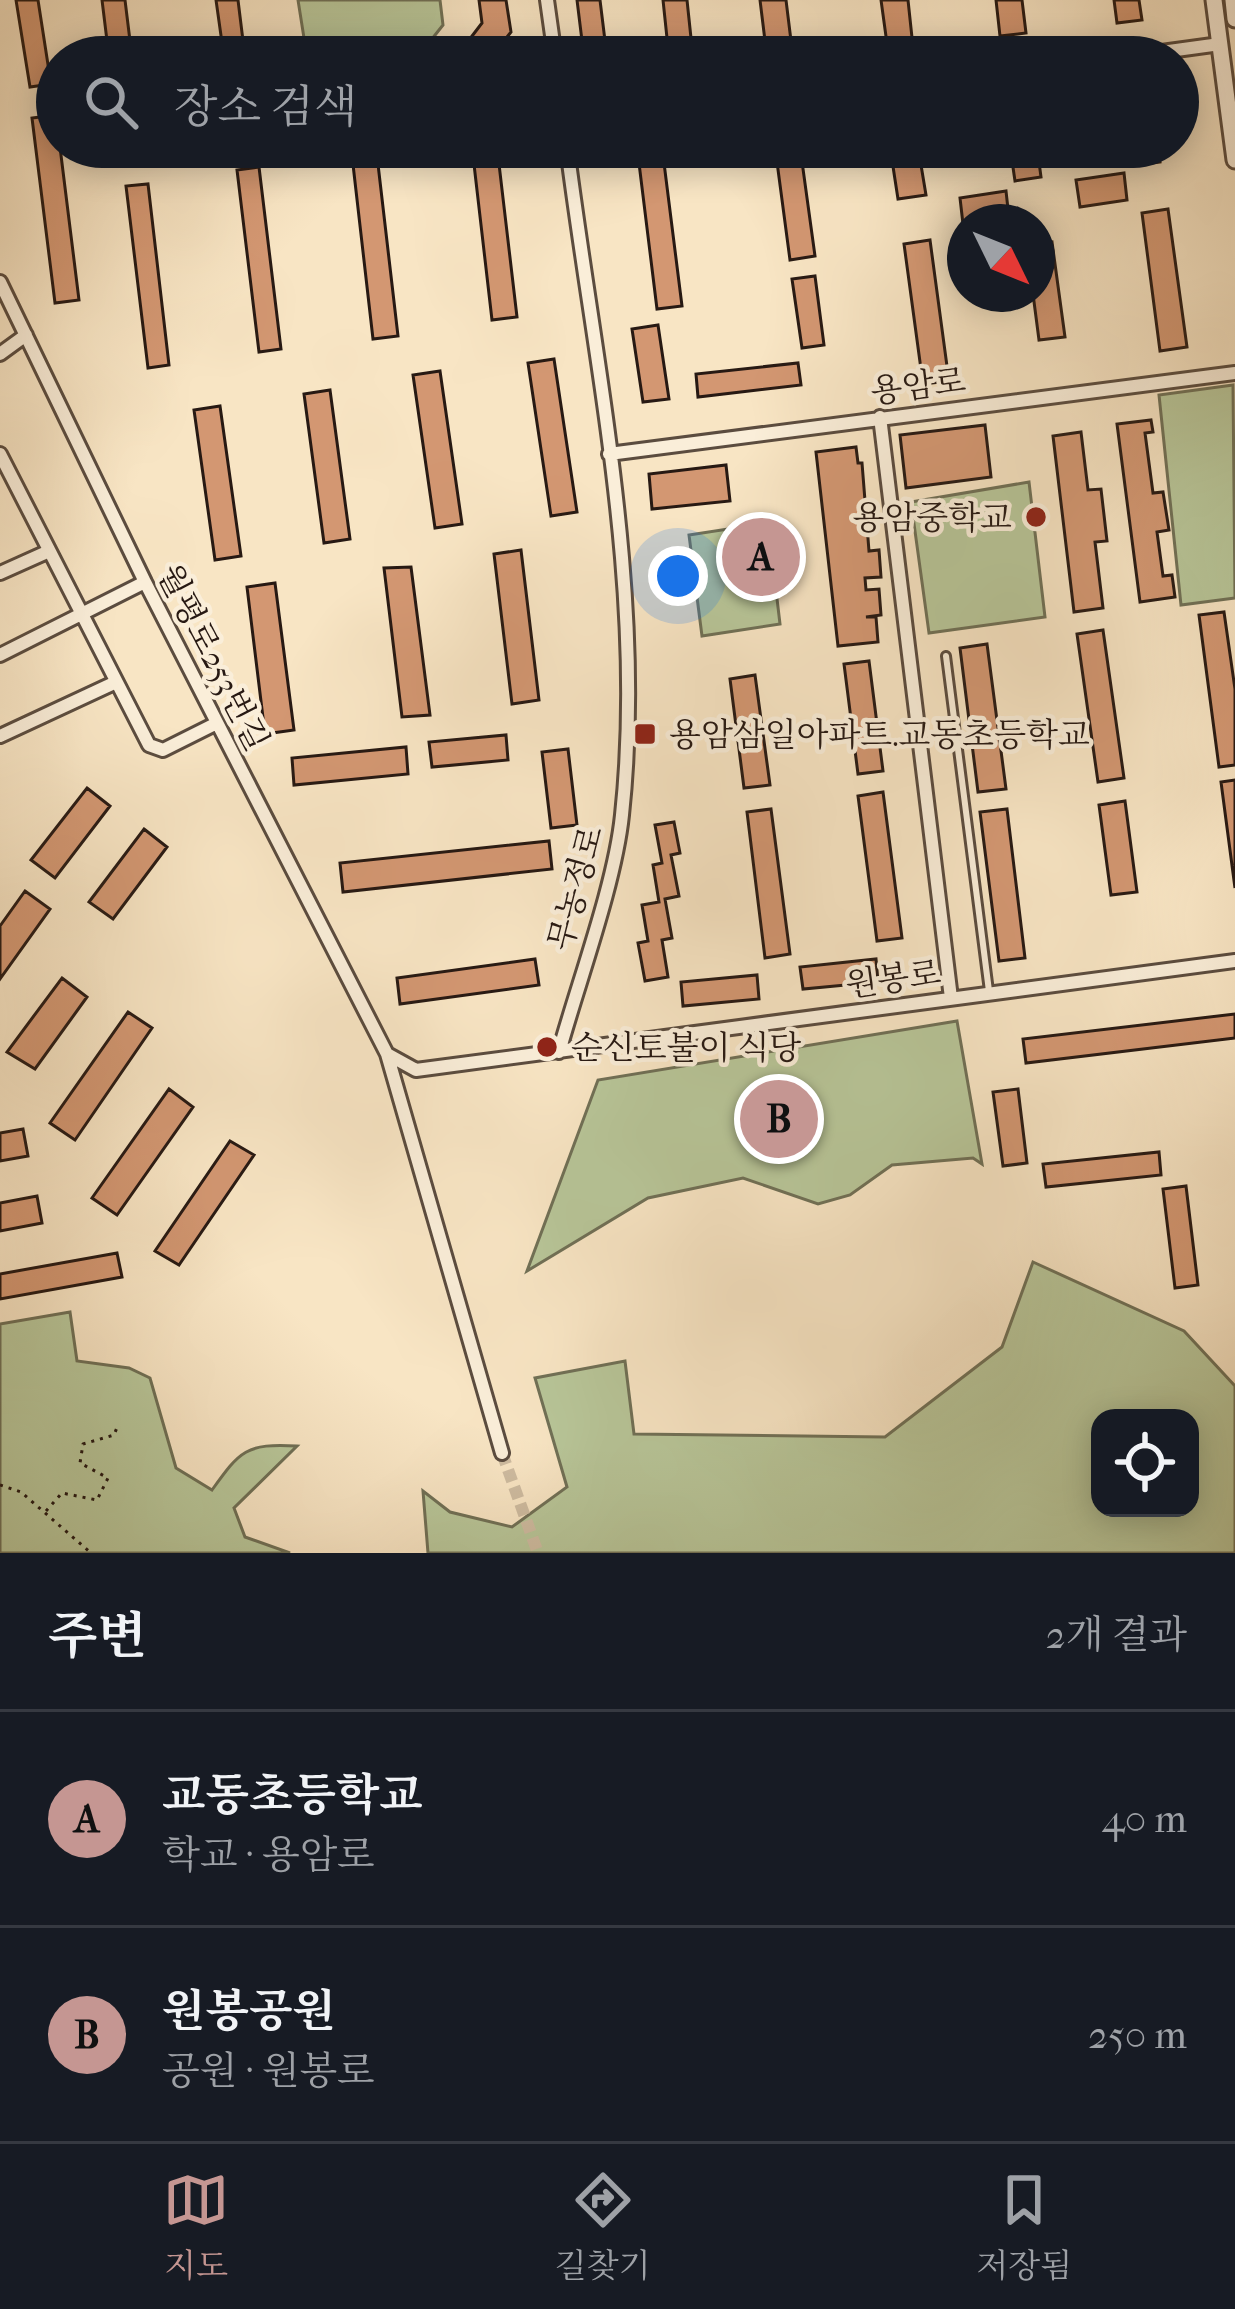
<!DOCTYPE html>
<html lang="ko">
<head>
<meta charset="utf-8">
<style>
  body { margin:0; font-family:"IM FELL French Canon","Noto Serif KR",serif; background:#242831; color:#f1f3f6 }
  .controls { position:absolute; right:36px; bottom:36px; display:grid; overflow:hidden; border-radius:24px; box-shadow:0 6px 30px #0003 }
  .controls button { width:108px; height:108px; display:grid; place-items:center; padding:0; border:0; border-bottom:3px solid #363941; background:#171b24; color:#f1f3f6; font:60px sans-serif }
  .compass { position:absolute; left:947px; top:204px; width:108px; height:108px; border-radius:50%; background:#171b24; box-shadow:0 6px 30px #0003; rotate:133deg }
  .you { position:absolute; left:678px; top:576px; width:42px; height:42px; margin:-30px; border:9px solid #fff; border-radius:50%; background:#1a73e8; box-shadow:0 0 0 18px #1a73e833 }
  .badge { display:grid; place-items:center; width:78px; height:78px; border-radius:50%; background:#c59692; color:#111; font-size:39px; font-weight:700 }
  .pin { position:absolute; translate:-50% -50%; border:6px solid #fff; box-shadow:0 3px 12px #0006 }
  .list { margin:0; padding:0; list-style:none }
  h2 { display:flex; justify-content:space-between; align-items:center; height:156px; margin:0; padding:0 48px; font-size:51px }
  h2 small { font-size:39px; font-weight:400; color:#9ea1a6 }
  .list li { display:grid; grid-template-columns:78px 1fr auto; gap:36px; align-items:center; box-sizing:border-box; height:216px; padding:0 48px; border-top:3px solid #363941 }
  .list b { display:block; font-size:45px; white-space:nowrap }
  .list p { margin:0; font-size:39px; white-space:nowrap; color:#9ea1a6 }
  .list em { font-size:39px; font-style:normal; color:#9ea1a6 }
  .icon { flex:none; width:66px; height:66px; fill:none; stroke:currentColor; stroke-width:2; stroke-linecap:round; stroke-linejoin:round }
  .map { position:relative; flex:none; width:1235px; height:1553px; overflow:hidden }
  .search { position:absolute; background:#171b24; box-shadow:0 6px 30px #0003; left:36px; right:36px; top:36px; height:132px; display:flex; align-items:center; gap:30px; box-sizing:border-box; padding:0 42px; border-radius:66px; color:#9ea1a6; font-size:45px }
  .sheet { height:588px; background:#171b24 }
  nav { display:flex; justify-content:space-around; align-items:center; box-sizing:border-box; height:168px; border-top:3px solid #363941; background:#171b24; font-size:33px; color:#9ea1a6 }
  nav a { display:grid; justify-items:center; gap:6px }
  nav .on { color:#c59692 }
  .map>svg:first-child { display:block }
  .green { fill:#b8c699; stroke:#707056; stroke-width:3; fill-rule:evenodd }
  .building { fill:#d39772; stroke:#271913; stroke-width:3 }
  .lines { fill:none; stroke-linecap:round; stroke-linejoin:round }
  .minor-tunnel { stroke:#cebca1; stroke-width:12; stroke-dasharray:12 6; stroke-linecap:butt }
  .service-casing { stroke:#5b4c3f; stroke-width:12 }
  .minor-casing { stroke:#5b4c3f; stroke-width:18 }
  .tertiary-casing { stroke:#5b4c3f; stroke-width:21 }
  .path { stroke:#271913; stroke-width:3; stroke-dasharray:3 6; stroke-linecap:butt }
  .service { stroke:#faeed9; stroke-width:6 }
  .minor { stroke:#faeed9; stroke-width:12 }
  .tertiary { stroke:#faeed9; stroke-width:15 }
  .poi-dot { fill:#8f2418; stroke:#faeed9; stroke-width:4.5 }
  .labels { text-anchor:middle; stroke-width:9; stroke-linejoin:round; paint-order:stroke }
  .street-label { font-size:33px; fill:#271913; stroke:#faeed9 }
  .poi-label { font-size:33px; fill:#271913; stroke:#faeed9; text-anchor:start }
</style>
</head>
<body>
<div class="map">
<svg width="1235" height="1553" viewBox="0 0 1235 1553">
  <rect width="100%" height="100%" fill="#f8e5c4"/>
  <filter id="stains"><feTurbulence type="fractalNoise" baseFrequency=".00167" numOctaves="4"/><feColorMatrix values="0 0 0 0 .2 0 0 0 0 .09 0 0 0 0 .02 0 0 0 .5 -.17"/></filter>
  <radialGradient id="worn" r=".72"><stop offset=".6" stop-color="#630" stop-opacity="0"/><stop offset="1" stop-color="#630" stop-opacity=".3"/></radialGradient>
  <path class="green" d="M298,0H440L443,25L424,49L372,57H307Z
    M1233,385L1235,598L1181,605L1159,395Z
    M1029,482L1045,617L929,633L911,502Z
    M768,523L780,624L702,636L689,535Z
    M957,1021L982,1164L973,1158L892,1165L850,1195L818,1204L743,1178L648,1198L527,1271L598,1080Z
    M1033,1262L1184,1331L1235,1386V1553H428L423,1491L450,1512L512,1527L567,1487L535,1378L625,1361L634,1434L885,1437L1002,1347ZM1100,1418H1190V1508H1100Z
    M70,1312L77,1361L129,1368L150,1378L176,1468L212,1490C240,1451 246,1443 297,1446L234,1508L245,1537L290,1553H0V1324Z"/>
  <path class="building" d="M16,0H38L51,84L30,87Z
    M102,0H125L132,57H109Z
    M216,0H238L245,57H224Z
    M479,0H506L511,32L491,57H456L482,23Z
    M577,0H600L607,57H584Z
    M663,0H687L693,57H669Z
    M760,0H786L793,57H767Z
    M881,0H908L913,47L888,51Z
    M996,0H1022L1026,33L1000,36Z
    M1114,0H1139L1142,20L1117,23Z
    M56,115L79,300L55,303L32,118Z
    M351,147H376L398,336L373,339Z
    M472,147H497L517,317L492,320Z
    M637,147H662L682,306L657,309Z
    M775,147H800L815,256L790,260Z
    M890,147H918L926,195L898,199Z
    M1010,147H1037L1041,177L1015,181Z
    M1131,147H1158L1160,162L1133,166Z
    M259,167L281,349L259,352L237,170Z
    M1124,173L1127,200L1080,207L1076,180Z
    M148,184L169,365L148,368L126,186Z
    M1006,191L1009,218L963,224L960,198Z
    M1168,209L1187,347L1160,351L1142,213Z
    M930,240L949,381L923,384L904,244Z
    M1052,242L1065,337L1039,340L1033,294L1037,244Z
    M815,276L824,345L802,348L792,279Z
    M658,325L669,399L643,402L632,329Z
    M554,359L577,512L551,516L528,363Z
    M798,363L801,385L698,397L696,374Z
    M440,371L462,524L435,528L413,375Z
    M330,390L350,539L324,543L304,394Z
    M220,406L241,556L215,560L194,410Z
    M1151,420L1153,432L1145,433L1153,493L1163,492L1169,530L1157,532L1163,576L1172,575L1175,597L1140,602L1117,424Z
    M985,425L991,477L906,488L900,435Z
    M1081,432L1088,490L1101,489L1107,541L1095,542L1103,608L1074,612L1053,436Z
    M856,447L858,463H862L869,551L879,550L881,577L865,578L866,590L879,589L881,615L866,617H876L878,642L838,646L816,452Z
    M726,465L730,501L652,509L649,474Z
    M521,550L539,700L512,704L494,554Z
    M411,567L430,715L402,717L384,568Z
    M275,583L294,730L265,734L247,587Z
    M1224,612L1235,689V765L1219,767L1199,615Z
    M1103,630L1124,778L1098,782L1077,634Z
    M987,644L1006,789L978,792L960,648Z
    M869,661L883,771L858,774L844,664Z
    M755,675L770,785L744,788L730,679Z
    M506,735L508,760L432,767L429,742Z
    M406,747L408,774L294,785L292,758Z
    M568,749L577,825L551,828L542,752Z
    M1235,780V888L1221,782Z
    M87,788L110,806L55,878L31,860Z
    M883,792L902,938L877,941L858,796Z
    M1125,801L1137,892L1111,895L1099,805Z
    M771,809L790,954L765,958L747,812Z
    M1007,809L1025,958L999,961L980,812Z
    M674,822L680,853L671,855L679,896L665,899L672,938L662,940L668,977L645,981L638,943L648,941L642,905L659,902L653,865L662,863L655,825Z
    M144,829L167,847L113,919L89,902Z
    M549,841L552,869L343,892L340,863Z
    M25,891L50,909L0,979V926Z
    M535,959L539,985L400,1004L397,978Z
    M876,959L878,982L803,989L800,967Z
    M757,975L759,999L683,1006L681,982Z
    M62,978L87,997L35,1069L7,1052Z
    M128,1012L152,1028L75,1140L50,1123Z
    M1235,1014V1038L1026,1063L1023,1039Z
    M169,1089L193,1107L117,1215L92,1198Z
    M1018,1089L1027,1163L1003,1166L993,1092Z
    M23,1129L28,1156L0,1161V1133Z
    M230,1141L254,1155L179,1265L155,1251Z
    M1159,1152L1161,1175L1046,1187L1043,1164Z
    M1186,1186L1198,1285L1175,1288L1163,1189Z
    M37,1196L42,1223L0,1231V1203Z
    M117,1253L122,1277L0,1299V1274Z"/>
  <g class="lines">
    <path class="minor-tunnel" d="M502,1453L538,1553"/>
    <g class="service-casing">
      <path id="service" d="M946,656L989,991"/>
    </g>
    <g class="minor-casing">
      <path id="minor" d="M547,0L555,57
        M1125,57L1220,44
        M0,282L145,582L387,1054L502,1453
        M0,354L26,335
        M880,417L951,998
        M0,454L149,745L163,750L217,723
        M609,454L1235,373
        M0,573L47,552
        M0,655L145,582
        M0,736L114,683
        M559,1052C578,983 615,884 622,815C646,592 595,368 567,147
        M387,1054L416,1070L1235,961"/>
    </g>
    <g class="tertiary-casing">
      <path id="tertiary" d="M1214,0L1235,160
        M1233,0L1235,19"/>
    </g>
    <path class="path" d="M0,1485L21,1492L91,1553
      M46,1511L62,1493L97,1500L108,1478L80,1463L83,1444L114,1435L118,1425"/>
    <use href="#service" class="service"/>
    <use href="#minor" class="minor"/>
    <use href="#tertiary" class="tertiary"/>
  </g>
  <g class="poi-dot">
    <circle cx="1036" cy="517" r="12"/>
    <rect x="633" y="722" width="24" height="24" rx="6"/>
    <circle cx="547" cy="1047" r="12"/>
  </g>
  <g class="labels">
    <g class="street-label">
      <text transform="translate(918 385) rotate(-7)" y="12">용암로</text>
      <text transform="translate(214 657) rotate(63)" y="12">월평로253번길</text>
      <text transform="translate(575 888) rotate(-75)" y="12">무농정로</text>
      <text transform="translate(893 978) rotate(-8)" y="12">원봉로</text>
    </g>
    <g class="poi-label">
      <text x="1012" y="529" text-anchor="end">용암중학교</text>
      <text x="669" y="746">용암삼일아파트.교동초등학교</text>
      <text x="571" y="1059">순신토불이 식당</text>
    </g>
  </g>
  <rect width="100%" height="100%" filter="url(#stains)"/>
  <rect width="100%" height="100%" fill="url(#worn)"/>
</svg>
<div class="controls">
<button><svg class="icon" aria-label="locate" viewBox="0 0 24 24"><circle cx="12" cy="12" r="6"/><path d="M12 2v4M12 18v4M2 12h4M18 12h4"/></svg></button>
</div>
<svg class="compass" viewBox="-18 -18 36 36"><path d="M0-13l5 13h-10z" fill="#e53935"/><path d="M0 13l5-13h-10z" fill="#9ea1a6"/></svg>
<div class="you"></div>
<div class="pin badge" style="left:761px;top:557px">A</div>
<div class="pin badge" style="left:779px;top:1119px">B</div>
<div class="search"><svg class="icon" aria-label="search" viewBox="0 0 24 24"><circle cx="10" cy="10" r="6"/><path d="M15 15l6 6"/></svg>장소 검색</div>
</div>
<section class="sheet">
<h2>주변<small>2개 결과</small></h2>
<ul class="list">
<li><span class="badge">A</span><div><b>교동초등학교</b><p>학교 · 용암로</p></div><em>40 m</em></li>
<li><span class="badge">B</span><div><b>원봉공원</b><p>공원 · 원봉로</p></div><em>250 m</em></li>
</ul>
</section>
<nav>
<a class="on"><svg class="icon" aria-label="map" viewBox="0 0 24 24"><path d="M3 6l6-2 6 2 6-2v14l-6 2-6-2-6 2zM9 4v14M15 6v14"/></svg>지도</a>
<a><svg class="icon" aria-label="directions" viewBox="0 0 24 24"><path d="M12 3l9 9-9 9-9-9zM9 14v-3h6M13 9l2 2-2 2"/></svg>길찾기</a>
<a><svg class="icon" aria-label="saved" viewBox="0 0 24 24"><path d="M7 4h10v16l-5-4-5 4z"/></svg>저장됨</a>
</nav>
</body>
</html>
